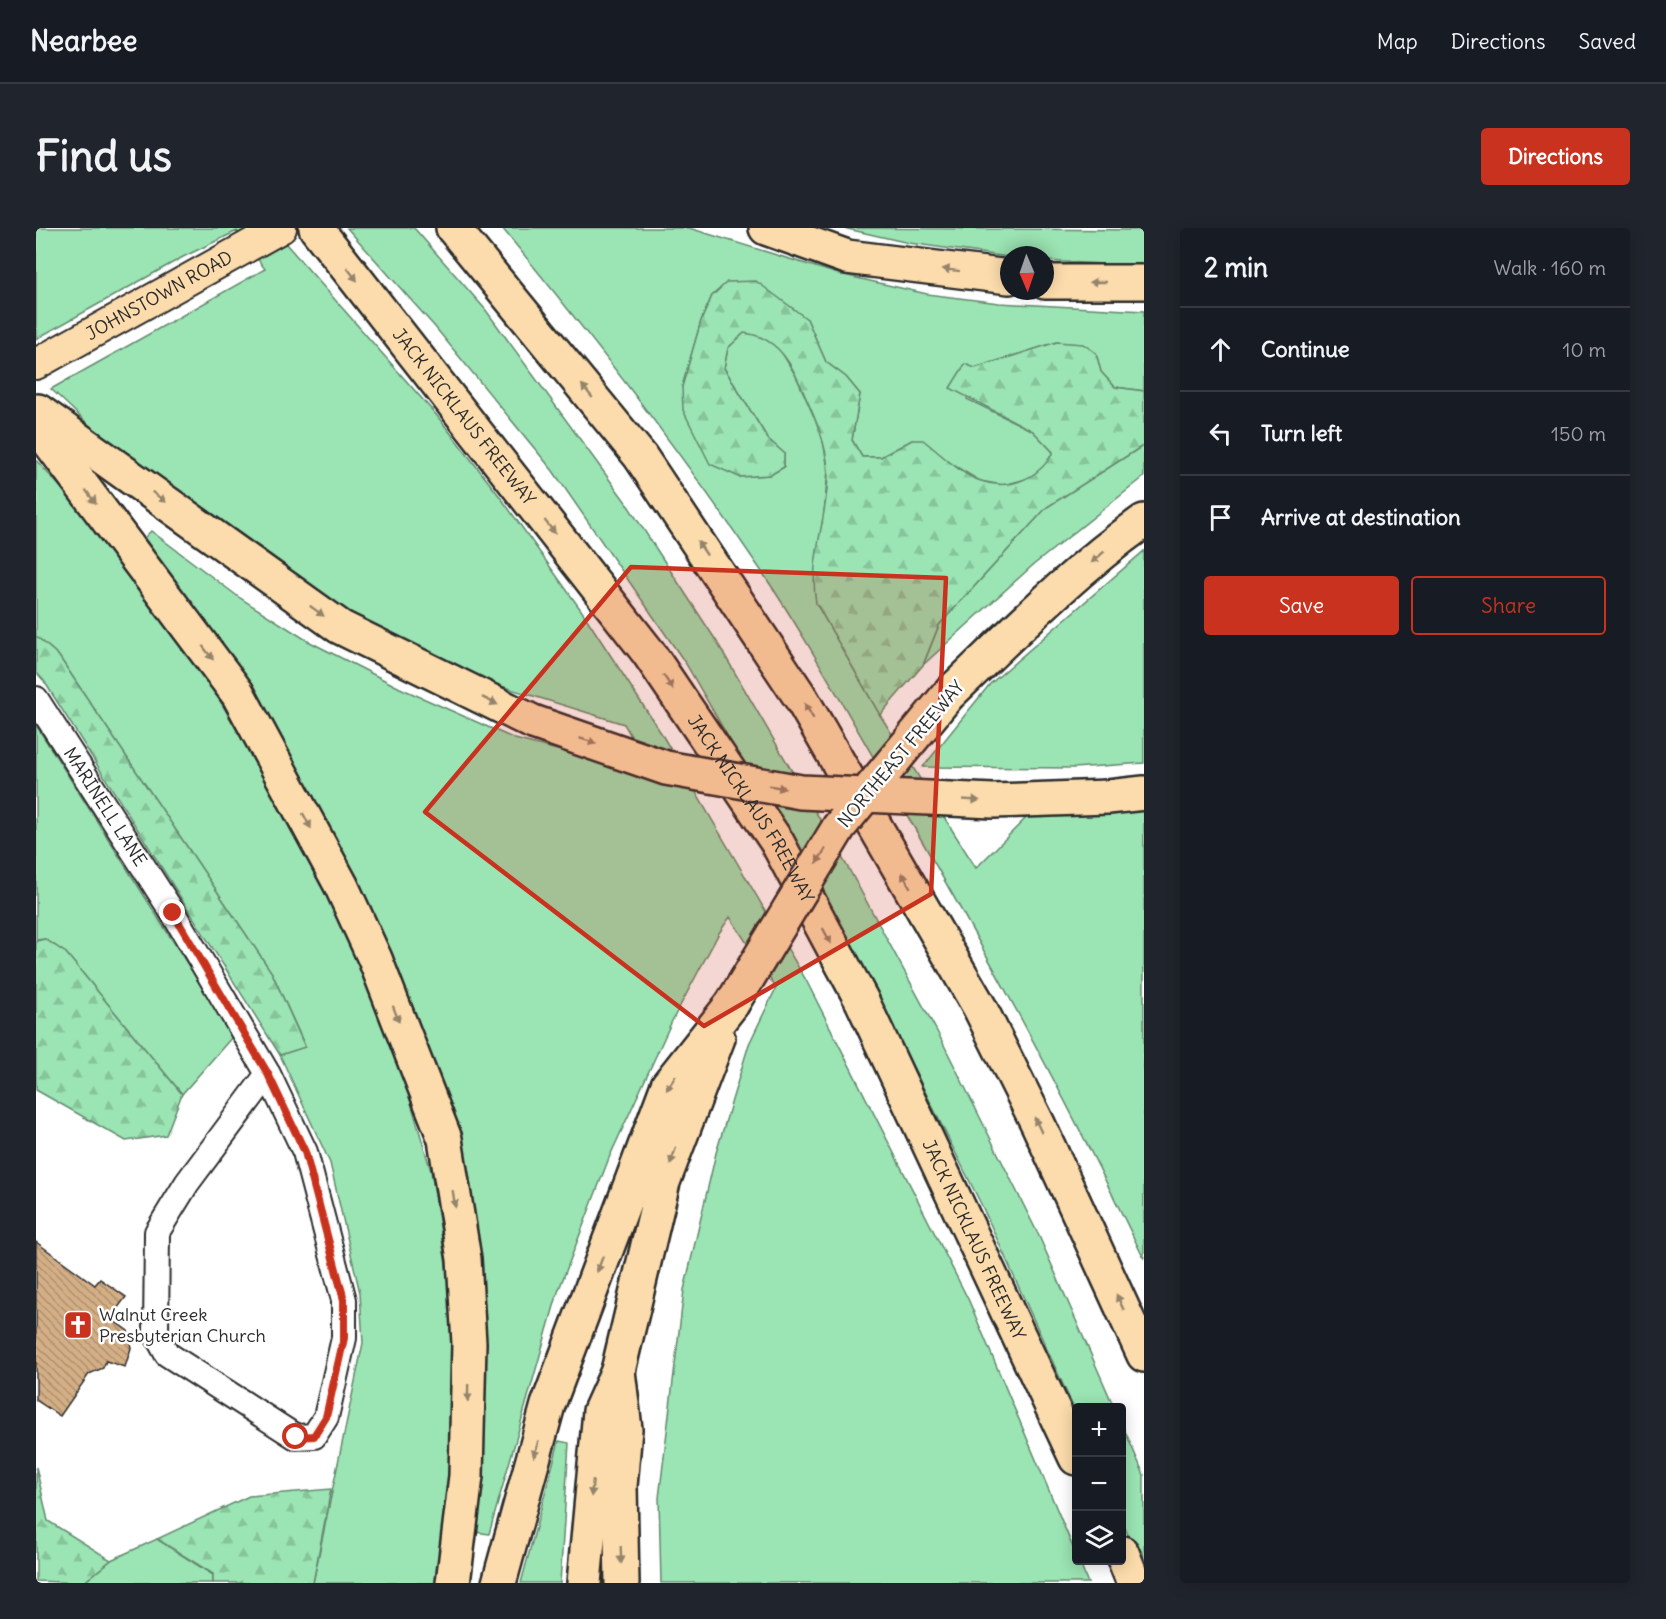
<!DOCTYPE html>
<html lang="en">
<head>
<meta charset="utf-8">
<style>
  body { margin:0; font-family:Delius,sans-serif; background:#20242c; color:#f1f3f6 }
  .controls { position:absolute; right:18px; bottom:18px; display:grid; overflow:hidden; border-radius:6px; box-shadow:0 3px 15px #0003 }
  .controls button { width:54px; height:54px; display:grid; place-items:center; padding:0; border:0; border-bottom:2px solid #363941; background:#171b24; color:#f1f3f6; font:30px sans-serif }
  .compass { position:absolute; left:964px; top:18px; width:54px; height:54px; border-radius:50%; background:#171b24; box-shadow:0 3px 15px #0003; rotate:178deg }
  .stop { position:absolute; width:18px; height:18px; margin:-14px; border:4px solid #c8321e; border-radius:50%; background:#fff }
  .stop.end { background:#c8321e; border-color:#fff; box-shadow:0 2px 6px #0008 }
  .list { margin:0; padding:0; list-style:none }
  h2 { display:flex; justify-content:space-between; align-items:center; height:78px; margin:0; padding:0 24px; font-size:26px }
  h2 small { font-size:20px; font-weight:400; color:#9ea1a6 }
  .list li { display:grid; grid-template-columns:39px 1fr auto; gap:18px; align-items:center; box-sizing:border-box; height:84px; padding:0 24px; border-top:2px solid #363941 }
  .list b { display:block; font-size:22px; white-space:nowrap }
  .list em { font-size:20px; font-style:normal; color:#9ea1a6 }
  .actions { display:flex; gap:12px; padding:18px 24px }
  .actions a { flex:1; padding:14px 0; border:2px solid #c8321e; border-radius:6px; text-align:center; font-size:21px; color:#c8321e }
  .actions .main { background:#c8321e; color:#fff }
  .icon { flex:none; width:33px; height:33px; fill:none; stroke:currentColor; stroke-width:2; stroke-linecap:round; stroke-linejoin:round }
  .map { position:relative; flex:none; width:1108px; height:1355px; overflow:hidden; border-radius:6px }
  header { display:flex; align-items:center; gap:36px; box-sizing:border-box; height:84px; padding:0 30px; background:#171b24; border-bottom:2px solid #363941 }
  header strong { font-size:28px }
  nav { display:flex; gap:33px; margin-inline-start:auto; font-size:21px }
  .intro { display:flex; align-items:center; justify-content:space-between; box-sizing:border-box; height:144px; padding:0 36px }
  h1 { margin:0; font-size:42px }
  .button { padding:15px 27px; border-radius:6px; background:#c8321e; color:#fff; font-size:21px; font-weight:700 }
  main { display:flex; gap:36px; padding:0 36px }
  aside { flex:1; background:#171b24; border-radius:6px; box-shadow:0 3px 15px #0003 }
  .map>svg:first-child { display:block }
  .green { fill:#9be4b3; stroke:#63886f; stroke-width:1.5 }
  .forest { fill:url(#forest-firs); stroke:#63886f; stroke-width:1.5 }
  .building { fill:url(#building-back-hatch); stroke:#2b2b2b; stroke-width:1.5 }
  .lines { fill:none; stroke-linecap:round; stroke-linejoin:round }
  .minor-casing { stroke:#2b2b2b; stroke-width:28 }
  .major-casing { stroke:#2b2b2b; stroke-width:34 }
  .highway-casing { stroke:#2b2b2b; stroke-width:38 }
  .minor { stroke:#fff; stroke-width:24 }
  .major { stroke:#fcdcac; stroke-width:30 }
  .highway { stroke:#fcdcac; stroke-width:33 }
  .highway-bridge-casing { stroke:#2b2b2b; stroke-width:38; stroke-linecap:butt }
  .highway-bridge { stroke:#fcdcac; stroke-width:33 }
  .oneway { fill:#94846c }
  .route { stroke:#c8321e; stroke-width:8 }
  .marked { fill:#c8321e; fill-opacity:0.2; stroke:#c8321e; stroke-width:4.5; stroke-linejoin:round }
  .labels { text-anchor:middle; stroke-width:5; stroke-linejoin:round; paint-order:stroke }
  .street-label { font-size:18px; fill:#2b2b2b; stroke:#fff }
  .poi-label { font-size:18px; fill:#2b2b2b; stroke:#fff; text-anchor:start }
</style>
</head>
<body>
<header>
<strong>Nearbee</strong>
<nav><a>Map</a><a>Directions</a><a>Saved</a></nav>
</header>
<div class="intro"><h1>Find us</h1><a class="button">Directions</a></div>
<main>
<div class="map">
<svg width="1108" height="1355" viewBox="0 0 1108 1355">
  <defs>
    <pattern id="forest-firs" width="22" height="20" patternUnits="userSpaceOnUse" patternTransform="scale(1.5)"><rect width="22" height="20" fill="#9be4b3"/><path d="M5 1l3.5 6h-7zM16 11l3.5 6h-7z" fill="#86c49a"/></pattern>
    <pattern id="building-back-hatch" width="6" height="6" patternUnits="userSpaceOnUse" patternTransform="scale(1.5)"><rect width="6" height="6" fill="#d4af86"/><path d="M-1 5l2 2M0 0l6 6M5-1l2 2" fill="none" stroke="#ac8f6e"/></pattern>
  </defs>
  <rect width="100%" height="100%" fill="#fff"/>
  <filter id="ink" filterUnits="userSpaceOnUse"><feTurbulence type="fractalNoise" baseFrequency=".0167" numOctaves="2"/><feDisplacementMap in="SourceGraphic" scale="12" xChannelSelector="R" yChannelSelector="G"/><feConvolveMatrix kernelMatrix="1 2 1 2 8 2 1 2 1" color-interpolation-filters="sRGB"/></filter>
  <g filter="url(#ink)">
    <path class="green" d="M0,0H236L402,189L465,270L545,382L625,505L770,752L933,1073L1052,1355H625L623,1270L648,1062L680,925L713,816L740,760L694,689L683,705L636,793L573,930L522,1064L453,1306L439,1304L448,1224L447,1137L419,929L227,481L157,376L108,310L115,303L204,370L272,413L364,460L479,511L617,547L588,496L462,457L342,402L219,326L91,233L15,161L229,41L201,3L147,29L0,111Z
      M311,0H378L449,81L589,273L681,414L814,643L904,809L1003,1008L1078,1179L1040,1180V1185L946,978L842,769L650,436L517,243L399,99Z
      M466,0H653L799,45L891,66L963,75L1108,83V163L1079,159L1065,144L1060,125L1021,114L939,140L931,171L997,203L1017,224L1010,236L995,250L967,257L944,253L876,212L845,229H826L816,212L824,166L810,149L790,134L771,91L676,68L665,93L646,159L702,249L734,247L748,239V225L732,211L688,140L692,120L708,105L724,107L743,120L760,148L786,207L792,241L780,375L844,487L940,640L993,587L1108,580V1031C1029,867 942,708 850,551C809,481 770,409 724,341C644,223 557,110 466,0Z
      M807,0L1108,2V38L1009,33V27L973,29L873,15Z
      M1108,217V249L996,338L887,437L903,397L1011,279Z
      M0,232L58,296L162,435L245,578L313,713L363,834L395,943L417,1080L420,1164L406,1355H277L327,1115L324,1065L294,935L244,827L269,818L236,745L22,427L0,408Z
      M1108,323V535L1037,540L887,539L954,456Z
      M0,497L197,808L146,866L30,725L9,711L0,712Z
      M1086,1196L1108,1247V1347L1086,1292Z
      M523,1213L533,1215L524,1355H485Z
      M121,1311L177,1347V1355H47L75,1332Z"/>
    <path class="forest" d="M720,53L771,91L790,134L810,149L824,166L816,212L826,229H845L876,212H887C904,225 924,246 945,253C973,263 1004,250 1017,224L997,203L914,160L929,136L939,140L1021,114L1047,116L1060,125L1065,144L1079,159L1108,163V217L1011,279L903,397L887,437L844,487L780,375C772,332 793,286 792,242C790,210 775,182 763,154C752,129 737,108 708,105L692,120L688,140L732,211L748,225V239L734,247L703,249L674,236L647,182L646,159L665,93L676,68L691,54Z
      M0,408L22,427L236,745L269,819L244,827L8,453L0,444Z
      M9,711L30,725L146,866L130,907L90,913L0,862V713Z
      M0,1239L12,1293L75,1332L47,1355L0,1353Z
      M295,1261L277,1355H177V1346L121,1311L213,1268Z"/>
    <path class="building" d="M0,1014L59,1057L64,1051L90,1069L74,1090L92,1103L95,1120L89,1139L70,1133L67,1140L53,1146L24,1188L0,1172Z"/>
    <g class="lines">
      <g class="minor-casing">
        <g id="minor">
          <path id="s1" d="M0,471L137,685L232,846L269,924L308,1072V1110L290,1189L278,1208L260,1209L131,1126L120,1106L121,1004L151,955L232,846"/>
        </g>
      </g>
      <g class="major-casing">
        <g id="major">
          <path id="s2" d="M0,136L245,0"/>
        </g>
      </g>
      <g class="highway-casing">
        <g id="highway">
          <path id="s3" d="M280,0L612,424L741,614L826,773L1040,1230"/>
          <path d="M417,0L604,228L765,470L944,780L1002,896L1108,1127"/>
          <path d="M730,0L811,29L973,49"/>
          <path d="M1009,54H1108"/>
          <path d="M2,183L304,399L497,494"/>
          <path d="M0,196L202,466L305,657L339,731L409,911L428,1031L433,1115L430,1248L417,1355"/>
          <path d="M912,467C975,407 1037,343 1108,293"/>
          <path d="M1072,569L1108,565"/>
          <path d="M582,1143L589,1201L584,1258L586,1355"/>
          <path d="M1086,1325L1098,1355"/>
          <path d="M463,1355L512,1177L632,857L696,776"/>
          <path d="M548,1355L564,1183L582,1143L627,954L682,810"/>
        </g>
      </g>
      <use href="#minor" class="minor"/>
      <use href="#major" class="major"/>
      <use href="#highway" class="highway"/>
      <g class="highway-bridge-casing">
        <path id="highway-bridge" d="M497,494L630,540L765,564L957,573L1072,569
          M696,776L803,599L912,467"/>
      </g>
      <use href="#highway-bridge" class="highway-bridge"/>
    </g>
    <defs><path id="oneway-solid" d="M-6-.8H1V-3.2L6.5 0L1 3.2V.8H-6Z" transform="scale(1.5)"/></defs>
    <g class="oneway">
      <use href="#oneway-solid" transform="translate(915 42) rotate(-173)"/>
      <use href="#oneway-solid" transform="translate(316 46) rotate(52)"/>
      <use href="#oneway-solid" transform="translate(1062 54) rotate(180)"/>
      <use href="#oneway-solid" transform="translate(551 163) rotate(-129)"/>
      <use href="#oneway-solid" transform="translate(55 269) rotate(53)"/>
      <use href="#oneway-solid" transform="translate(123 269) rotate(36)"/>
      <use href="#oneway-solid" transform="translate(514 299) rotate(52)"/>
      <use href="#oneway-solid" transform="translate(666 320) rotate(-124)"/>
      <use href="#oneway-solid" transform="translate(1062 329) rotate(139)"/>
      <use href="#oneway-solid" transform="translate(281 383) rotate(36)"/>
      <use href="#oneway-solid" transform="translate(172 425) rotate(53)"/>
      <use href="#oneway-solid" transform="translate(632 454) rotate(56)"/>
      <use href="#oneway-solid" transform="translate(454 473) rotate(26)"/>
      <use href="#oneway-solid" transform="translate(773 483) rotate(-120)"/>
      <use href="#oneway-solid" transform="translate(552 513) rotate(19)"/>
      <use href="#oneway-solid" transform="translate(741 559) rotate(10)"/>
      <use href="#oneway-solid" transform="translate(935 572) rotate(3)"/>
      <use href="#oneway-solid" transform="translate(271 593) rotate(62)"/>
      <use href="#oneway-solid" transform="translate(785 628) rotate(122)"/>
      <use href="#oneway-solid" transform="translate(870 652) rotate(-120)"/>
      <use href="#oneway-solid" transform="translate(791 708) rotate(62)"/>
      <use href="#oneway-solid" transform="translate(360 786) rotate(69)"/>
      <use href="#oneway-solid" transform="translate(635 855) rotate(122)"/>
      <use href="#oneway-solid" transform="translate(1002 897) rotate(-115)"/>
      <use href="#oneway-solid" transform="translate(637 928) rotate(110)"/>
      <use href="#oneway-solid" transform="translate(418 971) rotate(81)"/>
      <use href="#oneway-solid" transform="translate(564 1036) rotate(110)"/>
      <use href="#oneway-solid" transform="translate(1084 1074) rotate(-115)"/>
      <use href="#oneway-solid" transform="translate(432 1165) rotate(91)"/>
      <use href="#oneway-solid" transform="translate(500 1221) rotate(106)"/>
      <use href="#oneway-solid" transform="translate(556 1260) rotate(96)"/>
      <use href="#oneway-solid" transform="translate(585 1327) rotate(88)"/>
    </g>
  </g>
  <g class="lines" filter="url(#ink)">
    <path class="route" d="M137,685L232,846L269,924L308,1072V1110L290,1189L278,1208L260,1209"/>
  </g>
  <path class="marked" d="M595,339L910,350L895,666L668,798L389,584Z"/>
  <defs>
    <g id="church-square" transform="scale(1.5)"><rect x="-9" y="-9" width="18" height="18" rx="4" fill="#c8321e" stroke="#fff"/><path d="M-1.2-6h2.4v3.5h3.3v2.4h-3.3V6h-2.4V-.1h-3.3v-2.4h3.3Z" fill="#fff"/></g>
  </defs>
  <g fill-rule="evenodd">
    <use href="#church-square" x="42" y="1097"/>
  </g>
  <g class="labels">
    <g class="street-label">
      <text dy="6" stroke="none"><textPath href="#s2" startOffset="141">JOHNSTOWN ROAD</textPath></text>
      <text dy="6" stroke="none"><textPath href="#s3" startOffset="240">JACK NICKLAUS FREEWAY</textPath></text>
      <text transform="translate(865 526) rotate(-50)" y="6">NORTHEAST FREEWAY</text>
      <text dy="6" stroke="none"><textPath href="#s1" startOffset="128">MARINELL LANE</textPath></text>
      <text dy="6" stroke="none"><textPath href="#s3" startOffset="726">JACK NICKLAUS FREEWAY</textPath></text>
      <text dy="6" stroke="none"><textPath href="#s3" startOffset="1212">JACK NICKLAUS FREEWAY</textPath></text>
    </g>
    <g class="poi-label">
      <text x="63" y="1093">Walnut Creek<tspan x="63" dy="21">Presbyterian Church</tspan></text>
    </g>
  </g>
</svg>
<div class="controls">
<button>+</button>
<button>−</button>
<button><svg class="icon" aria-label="layers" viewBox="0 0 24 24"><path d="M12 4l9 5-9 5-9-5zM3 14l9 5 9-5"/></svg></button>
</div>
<svg class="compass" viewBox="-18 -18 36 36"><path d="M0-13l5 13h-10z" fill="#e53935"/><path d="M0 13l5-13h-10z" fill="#9ea1a6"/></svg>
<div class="stop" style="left:260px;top:1209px"></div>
<div class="stop end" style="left:137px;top:685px"></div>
</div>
<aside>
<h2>2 min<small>Walk · 160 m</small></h2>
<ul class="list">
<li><svg class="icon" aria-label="ahead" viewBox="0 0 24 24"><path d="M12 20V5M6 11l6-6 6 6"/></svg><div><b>Continue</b></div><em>10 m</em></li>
<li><svg class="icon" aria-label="left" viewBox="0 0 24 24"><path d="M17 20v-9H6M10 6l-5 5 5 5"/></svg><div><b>Turn left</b></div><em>150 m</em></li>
<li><svg class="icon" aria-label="arrive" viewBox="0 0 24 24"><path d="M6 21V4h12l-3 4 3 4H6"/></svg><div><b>Arrive at destination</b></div></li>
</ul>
<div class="actions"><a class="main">Save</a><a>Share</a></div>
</aside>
</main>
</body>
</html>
